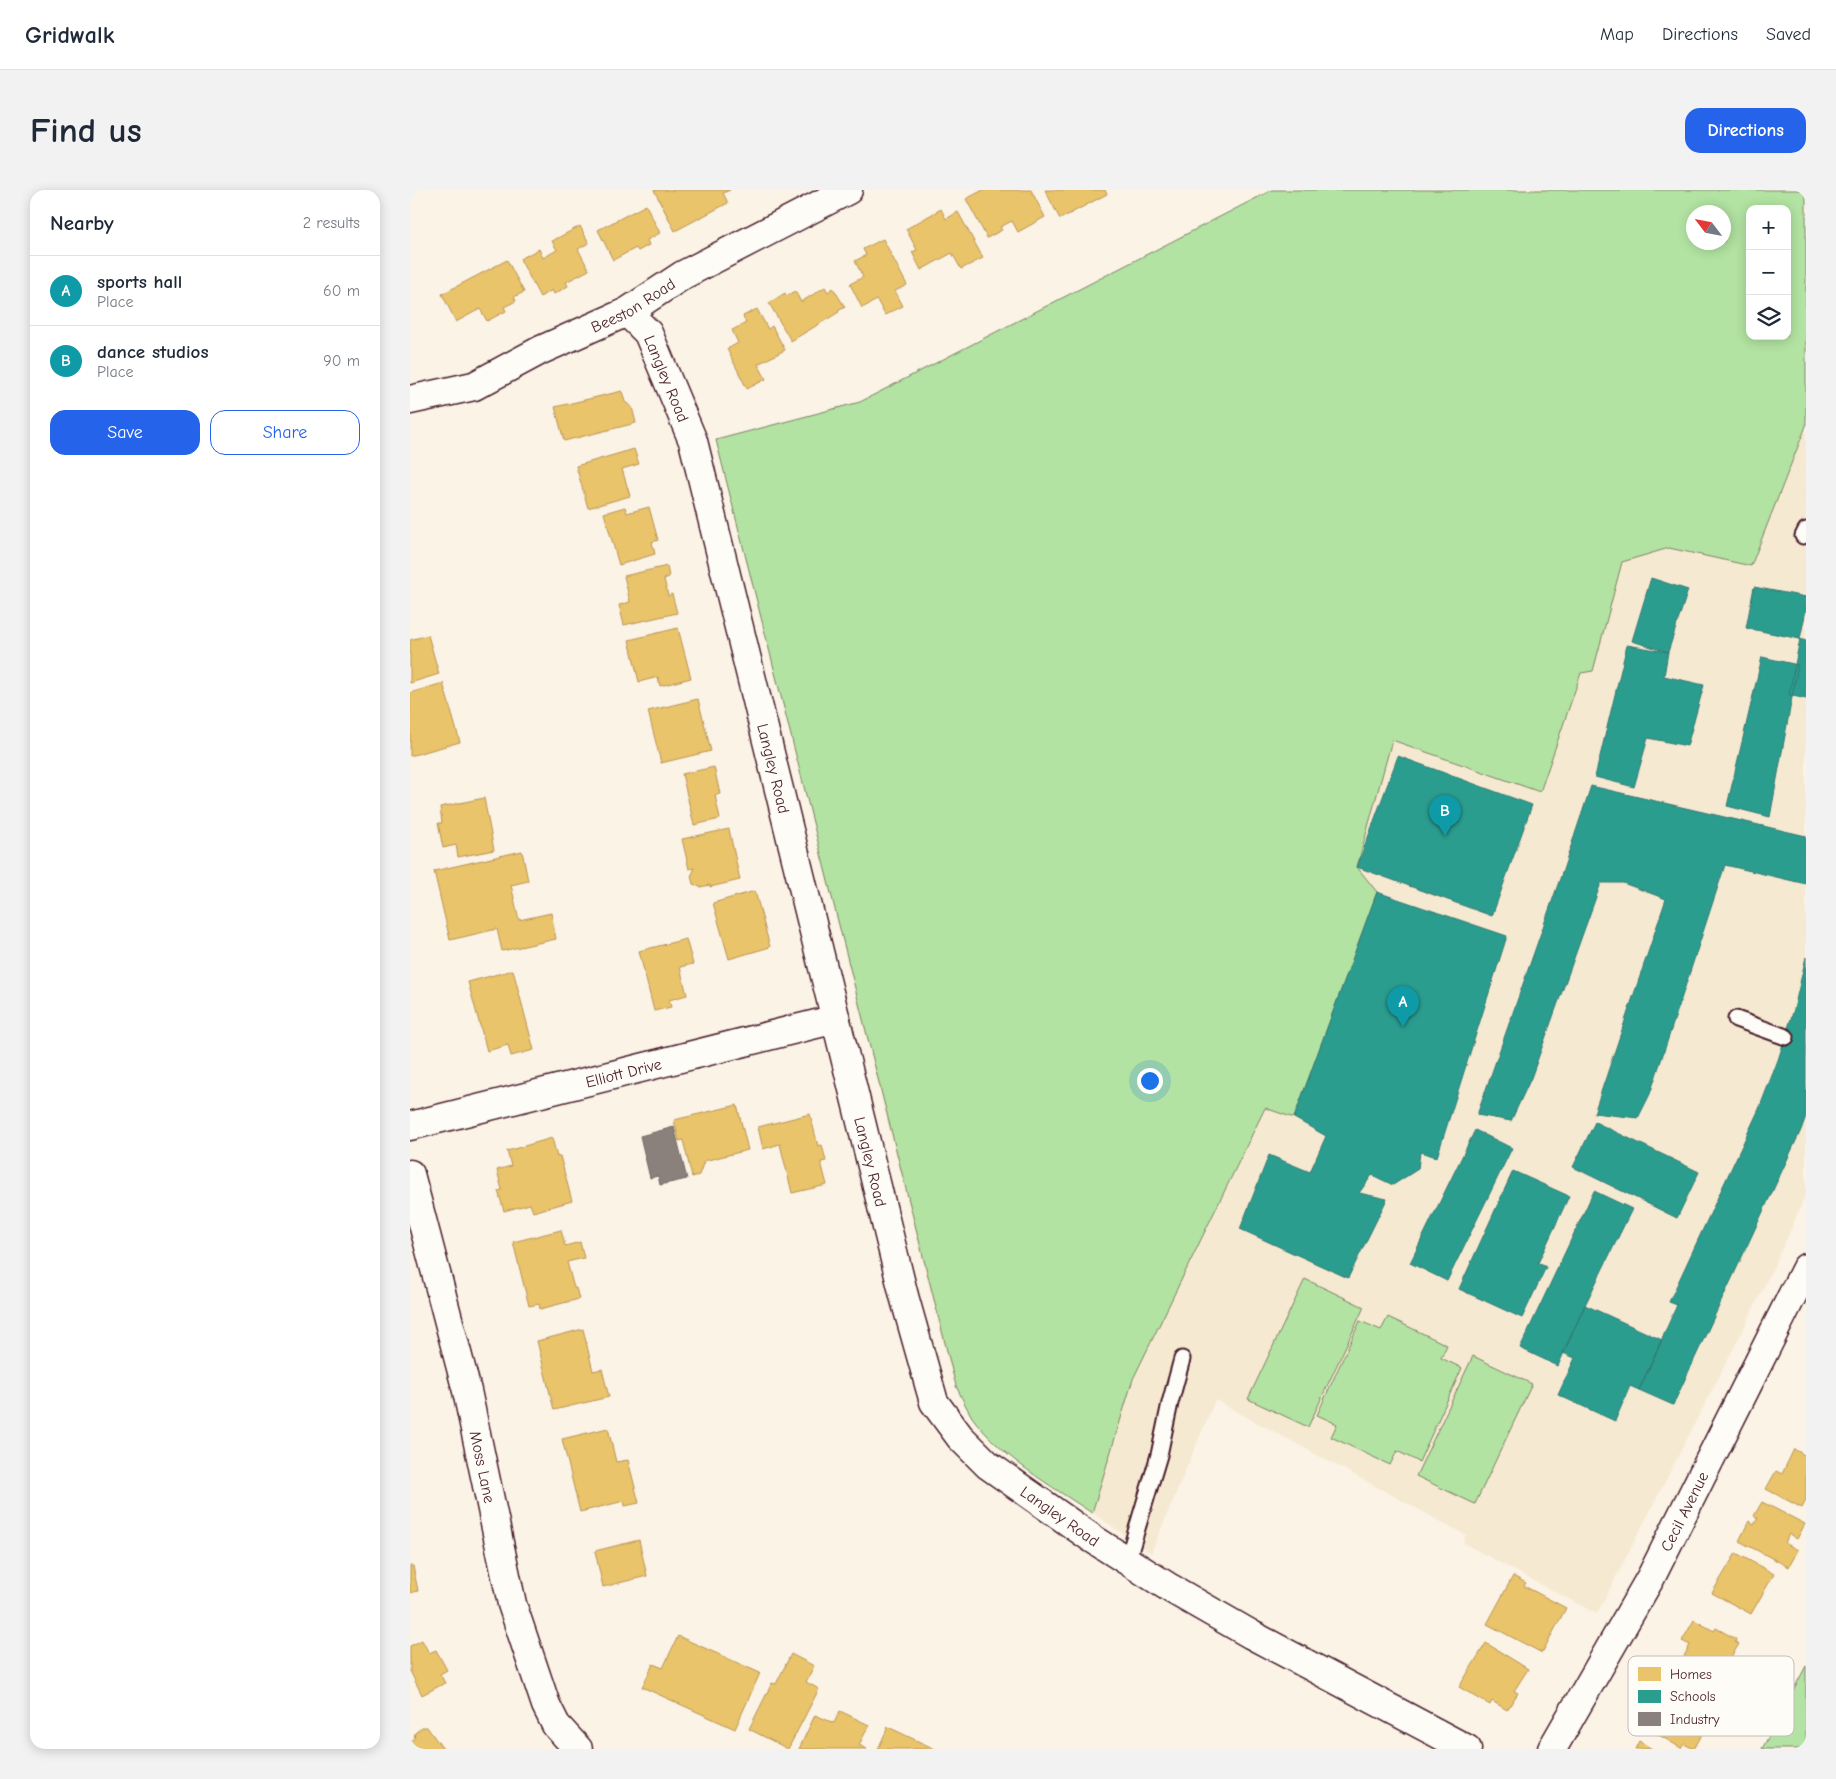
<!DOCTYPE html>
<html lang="en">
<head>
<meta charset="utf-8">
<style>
  body { margin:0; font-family:"Comic Neue",sans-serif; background:#f2f2f3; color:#1f2937 }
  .controls { position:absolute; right:15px; top:15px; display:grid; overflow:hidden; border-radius:10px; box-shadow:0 2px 12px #0003 }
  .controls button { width:45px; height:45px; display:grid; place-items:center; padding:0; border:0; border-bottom:1px solid #e0e1e3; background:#fff; color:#1f2937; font:25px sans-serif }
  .compass { position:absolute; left:1276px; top:15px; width:45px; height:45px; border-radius:50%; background:#fff; box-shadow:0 2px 12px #0003; rotate:302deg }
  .you { position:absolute; left:739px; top:890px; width:18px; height:18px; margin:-12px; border:4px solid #fff; border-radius:50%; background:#1a73e8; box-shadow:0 0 0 8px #1a73e833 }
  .badge { display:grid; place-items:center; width:32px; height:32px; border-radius:50%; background:#2563eb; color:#fff; font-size:16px; font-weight:700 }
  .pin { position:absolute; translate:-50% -41px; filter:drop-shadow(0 1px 2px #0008) }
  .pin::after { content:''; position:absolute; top:26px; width:18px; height:15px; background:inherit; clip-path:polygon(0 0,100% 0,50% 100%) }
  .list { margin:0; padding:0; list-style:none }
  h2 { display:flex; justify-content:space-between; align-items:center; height:65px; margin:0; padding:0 20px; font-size:21px }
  h2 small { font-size:16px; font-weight:400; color:#747a83 }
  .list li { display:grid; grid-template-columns:32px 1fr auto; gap:15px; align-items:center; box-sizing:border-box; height:70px; padding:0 20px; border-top:1px solid #e0e1e3 }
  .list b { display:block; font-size:19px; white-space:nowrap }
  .list p { margin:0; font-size:16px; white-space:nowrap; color:#747a83 }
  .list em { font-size:16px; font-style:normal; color:#747a83 }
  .actions { display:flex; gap:10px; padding:15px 20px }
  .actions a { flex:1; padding:11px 0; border:1px solid #2563eb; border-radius:15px; text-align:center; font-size:18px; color:#2563eb }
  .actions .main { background:#2563eb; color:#fff }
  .icon { flex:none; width:28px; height:28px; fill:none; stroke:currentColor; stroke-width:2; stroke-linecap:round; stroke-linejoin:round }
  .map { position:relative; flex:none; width:1396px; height:1559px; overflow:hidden; border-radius:15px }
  header { display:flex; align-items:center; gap:30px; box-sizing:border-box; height:70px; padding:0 25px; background:#fff; border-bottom:1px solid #e0e1e3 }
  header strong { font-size:24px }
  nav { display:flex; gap:28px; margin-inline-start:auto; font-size:18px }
  .intro { display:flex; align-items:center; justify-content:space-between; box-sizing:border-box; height:120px; padding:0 30px }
  h1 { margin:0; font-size:35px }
  .button { padding:12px 22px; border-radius:15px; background:#2563eb; color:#fff; font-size:18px; font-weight:700 }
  main { display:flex; gap:30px; padding:0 30px }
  aside { flex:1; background:#fff; border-radius:15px; box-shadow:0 2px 12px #0003 }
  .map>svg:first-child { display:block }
  .built { fill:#f6e9d1; fill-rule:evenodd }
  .park { fill:#b2e3a2; stroke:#7e8166; fill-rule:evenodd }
  .homes { fill:#e9c46a; stroke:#b99257 }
  .schools { fill:#2a9d8f; stroke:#347771 }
  .industry { fill:#8a817c; stroke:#776464 }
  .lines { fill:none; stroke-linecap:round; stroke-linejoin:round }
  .lane-casing { stroke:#4a1f2b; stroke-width:19 }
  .street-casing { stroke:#4a1f2b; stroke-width:31 }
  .secondary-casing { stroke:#4a1f2b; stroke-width:31 }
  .lane { stroke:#fdfcf7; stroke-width:15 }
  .street { stroke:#fdfcf7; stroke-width:28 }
  .secondary { stroke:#fdfcf7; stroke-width:28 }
  .labels { text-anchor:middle; stroke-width:5; stroke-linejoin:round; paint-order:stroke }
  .street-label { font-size:16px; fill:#4a1f2b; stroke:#fdfcf7 }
  .key { fill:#fdfcf7; stroke:#c7baba; stroke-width:1 }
  .key-label { font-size:14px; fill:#4a1f2b }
</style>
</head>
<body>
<header>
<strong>Gridwalk</strong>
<nav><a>Map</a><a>Directions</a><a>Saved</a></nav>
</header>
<div class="intro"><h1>Find us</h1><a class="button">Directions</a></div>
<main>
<aside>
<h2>Nearby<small>2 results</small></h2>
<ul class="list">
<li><span class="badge" style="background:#0f9aa8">A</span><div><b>sports hall</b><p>Place</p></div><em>60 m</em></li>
<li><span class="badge" style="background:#0f9aa8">B</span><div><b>dance studios</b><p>Place</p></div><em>90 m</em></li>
</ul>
<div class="actions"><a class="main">Save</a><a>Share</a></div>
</aside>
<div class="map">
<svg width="1396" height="1559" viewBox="0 0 1396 1559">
  <rect width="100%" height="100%" fill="#faf3e6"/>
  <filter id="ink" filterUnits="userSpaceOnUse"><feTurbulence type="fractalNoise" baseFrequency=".02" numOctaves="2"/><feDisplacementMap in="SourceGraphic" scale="10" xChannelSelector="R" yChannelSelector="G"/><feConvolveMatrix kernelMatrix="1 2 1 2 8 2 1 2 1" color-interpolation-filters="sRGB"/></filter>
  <g filter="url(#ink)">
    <path class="built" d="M862,0H1396V1003L1378,1046L1336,1134L1187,1424L1053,1353L1056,1345L805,1210L741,1363L607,1271L579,1247L562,1226L546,1196L540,1180L306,250L450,212ZM1340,19H1377V146H1340ZM1284,22H1314V52H1284Z"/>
    <path class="park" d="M862,0H1396V236L1341,376L1259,358L1212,372L1183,481L1171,483L1130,602L982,550L947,677L967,702L884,928L855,918L723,1189L682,1323C640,1295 592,1268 562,1227C556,1217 551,1206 546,1196L306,250L450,212ZM1340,19H1377V146H1340ZM1284,22H1314V52H1284Z
      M895,1089L954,1117L898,1237L838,1209Z
      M978,1127L1037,1155L1031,1168L1052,1178L1009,1272L987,1261L980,1275L921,1247L927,1234L907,1225L950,1131L971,1140Z
      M1063,1166L1122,1194L1065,1314L1006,1286Z
      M1396,1476V1559H1352Z"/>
    <path class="homes" d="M244,0H320L313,3L318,13L265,41Z
      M573,0H621L635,27L608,42L602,31L590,37L592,40L577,48L556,9Z
      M635,0H695L697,4L650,29Z
      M236,15L250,43L237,50L239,55L228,61L226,58L203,70L188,40Z
      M531,19L536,29L548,22L573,68L551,79L542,63L511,80L502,62L507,60L496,39Z
      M170,36L179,53L168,59L179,80L156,92L158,96L144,104L142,100L130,107L110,69L129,59L133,68L147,60L142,51Z
      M473,49L497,95L485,101L493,116L475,125L467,110L452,118L440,94L453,87L445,71L456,65L453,59Z
      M97,70L114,102L104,107L106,111L94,117L96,121L77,131L70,119L46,132L32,104Z
      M415,97L418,102L423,98L435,117L428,121L429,122L381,151L359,113L375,103L376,106L385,101L391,112Z
      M347,119L358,139L362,136L375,160L348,174L356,189L337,199L317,159L328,153L322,140L336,133L333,126Z
      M212,201L215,212L222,217L226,233L154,251L145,217Z
      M224,259L229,274L212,279L220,306L178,318L166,276Z
      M215,317L217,323L239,317L248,350L242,352L245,364L209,375L194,323Z
      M257,376L259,387L254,389L258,406L262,404L267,423L214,435L209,415L220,412L214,386Z
      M268,438L281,488L250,496L248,487L229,492L219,450Z
      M18,445L29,484L0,493V450Z
      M33,493L50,552L0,566V503Z
      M288,509L301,561L251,573L238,521Z
      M304,577L310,604L305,605L310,629L284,635L272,584Z
      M74,608L84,660L48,667L46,655L33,658L28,633H32L30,617Z
      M319,639L330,690L300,697V695L290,697L283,694L281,686L284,680V678L279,679L272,649Z
      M112,661L118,691L101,695L109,730L141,723L146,749L92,761L87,739L40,750L24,681Z
      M345,701L360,757L319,769L303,713Z
      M276,749L283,774L270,777L277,805L259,810L261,817L244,821L229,761Z
      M103,780L124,860L101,866L98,855L77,861L58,792Z
      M327,915L338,960L294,971L289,985L282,987L273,950L269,951L264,930Z
      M400,924L408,956L412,955L416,971L411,972L417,995L382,1003L370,954L353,959L348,937Z
      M142,948L147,967L150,966L162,1011L123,1022L120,1014L94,1021L88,1001L92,1000L87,980L101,976L97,961Z
      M151,1040L155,1056L170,1052L174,1068L157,1072L164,1098H166L169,1109L130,1119L129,1114L119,1116L103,1052Z
      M173,1139L183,1181L192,1179L199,1207L144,1220L127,1151Z
      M198,1238L206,1272L218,1270L229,1313L215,1316L214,1311L170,1322L152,1249Z
      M1384,1259L1396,1266V1310L1392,1318L1356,1299L1366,1281L1372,1284Z
      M1352,1312L1395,1334L1387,1349L1379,1344L1375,1353L1388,1360L1379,1377L1329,1351L1339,1331L1344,1335L1348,1328L1344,1326Z
      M229,1350L237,1386L193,1397L185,1361Z
      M1326,1363L1364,1384L1341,1424L1302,1403Z
      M0,1376H3L8,1401L0,1403Z
      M1103,1386L1116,1393L1114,1396L1156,1418L1132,1463L1077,1434Z
      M1284,1430L1304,1441L1306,1438L1326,1449L1325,1452L1329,1454L1318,1472L1313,1469L1298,1496L1275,1484L1282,1471L1274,1466L1280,1455L1272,1451Z
      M268,1446L350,1483L325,1539L232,1497L243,1474L253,1478Z
      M12,1450L19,1463L26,1460L37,1480L30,1484L35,1493L12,1505L0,1481V1456Z
      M1076,1453L1118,1479L1104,1501L1108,1503L1097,1520L1082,1511L1080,1515L1049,1497Z
      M381,1464L404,1476L396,1492L409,1499L378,1559L339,1539L362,1493L366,1494Z
      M1255,1494L1283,1510L1286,1505L1312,1520L1302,1537L1298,1534L1284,1559L1274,1554L1271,1558L1235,1537L1249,1512L1246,1510Z
      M430,1521L459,1535L449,1555L457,1559H389L405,1525L424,1533Z
      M12,1537H17L33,1559H0V1552L4,1549L5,1543Z
      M478,1537L525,1559H468Z
      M1229,1551L1242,1559H1225Z"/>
    <path class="schools" d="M1241,388L1278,400L1258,462L1222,451Z
      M1344,397L1396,407V420L1390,449L1336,438Z
      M1390,449L1396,451V509L1379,505Z
      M1217,455L1258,462L1254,486L1294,495L1277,556L1238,548L1224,597L1185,587Z
      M1352,467L1388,475L1360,627L1317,616Z
      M988,566L1122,615L1082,726L947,677Z
      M1181,596L1396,646V694L1315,675L1240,904L1228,928L1184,923L1256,709L1213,693H1191L1121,888L1101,931L1067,925L1152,683Z
      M967,702L1097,746L1027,967L1010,962L1008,979L983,995L962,985L949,1003L977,1009L938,1088L830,1039L859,965L900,982L916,946L884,928Z
      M1396,767V926L1391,940L1263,1215L1229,1200L1267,1115L1259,1112L1349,919L1368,870L1384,819Z
      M1185,932L1289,982L1267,1028L1163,977Z
      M1065,940L1102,958L1037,1091L1000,1073Z
      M1103,981L1159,1006L1128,1073L1136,1077L1112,1128L1049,1099Z
      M1184,1001L1222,1019L1175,1115L1148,1176L1110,1158Z
      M1175,1115L1252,1150L1229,1200L1220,1196L1205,1231L1148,1205L1165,1168L1153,1163Z"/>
    <path class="industry" d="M264,937L277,989L250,995L248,986L240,988L230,946Z"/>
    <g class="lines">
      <g class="lane-casing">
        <path id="lane" d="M1393,346L1396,340
          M1326,829L1376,847
          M717,1372L749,1265L760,1213L772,1169"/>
      </g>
      <g class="street-casing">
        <g id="street">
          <path id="s1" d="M217,122L238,143L283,251L494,1106L524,1212L550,1247L578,1275L683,1349L760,1398L842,1445L1057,1559"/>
          <path id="s2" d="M0,210L64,196L131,160L217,122L273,85L438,0"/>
          <path id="s3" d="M0,936L426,829"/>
          <path id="s4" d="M1142,1559L1241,1387L1396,1078"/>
        </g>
      </g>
      <g class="secondary-casing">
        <g id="secondary">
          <path id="s5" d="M0,984L57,1201L102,1414L136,1515L146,1535L168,1559"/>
        </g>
      </g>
      <use href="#lane" class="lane"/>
      <use href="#street" class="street"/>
      <use href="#secondary" class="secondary"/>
    </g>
  </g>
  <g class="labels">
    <g class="street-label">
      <text dy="6" stroke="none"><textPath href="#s2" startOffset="244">Beeston Road</textPath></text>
      <text dy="6" stroke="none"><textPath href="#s1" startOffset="79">Langley Road</textPath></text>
      <text dy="6" stroke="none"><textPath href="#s1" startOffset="484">Langley Road</textPath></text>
      <text dy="6" stroke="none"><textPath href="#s3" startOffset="220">Elliott Drive</textPath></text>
      <text dy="6" stroke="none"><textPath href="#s1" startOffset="889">Langley Road</textPath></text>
      <text dy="6" stroke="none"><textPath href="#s5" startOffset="302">Moss Lane</textPath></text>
      <text dy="6" stroke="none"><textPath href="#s4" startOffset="272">Cecil Avenue</textPath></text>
      <text dy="6" stroke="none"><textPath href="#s1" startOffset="1309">Langley Road</textPath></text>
    </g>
  </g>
  <rect x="1218" y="1466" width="166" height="80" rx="8" class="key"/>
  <rect x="1228" y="1477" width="23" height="14" fill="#e9c46a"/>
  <rect x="1228" y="1500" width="23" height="13" fill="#2a9d8f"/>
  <rect x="1228" y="1522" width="23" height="14" fill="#8a817c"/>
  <g class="key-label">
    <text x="1260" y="1489">Homes</text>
    <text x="1260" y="1511">Schools</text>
    <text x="1260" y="1534">Industry</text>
  </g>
</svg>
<div class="controls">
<button>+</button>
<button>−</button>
<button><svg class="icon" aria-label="layers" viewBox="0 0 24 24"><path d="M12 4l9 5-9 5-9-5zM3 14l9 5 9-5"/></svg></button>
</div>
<svg class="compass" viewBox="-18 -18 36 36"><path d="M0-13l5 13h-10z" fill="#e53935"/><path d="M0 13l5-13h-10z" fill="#747a83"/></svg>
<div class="you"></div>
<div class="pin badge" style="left:993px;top:837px;background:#0f9aa8">A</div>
<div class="pin badge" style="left:1035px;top:646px;background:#0f9aa8">B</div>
</div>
</main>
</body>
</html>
